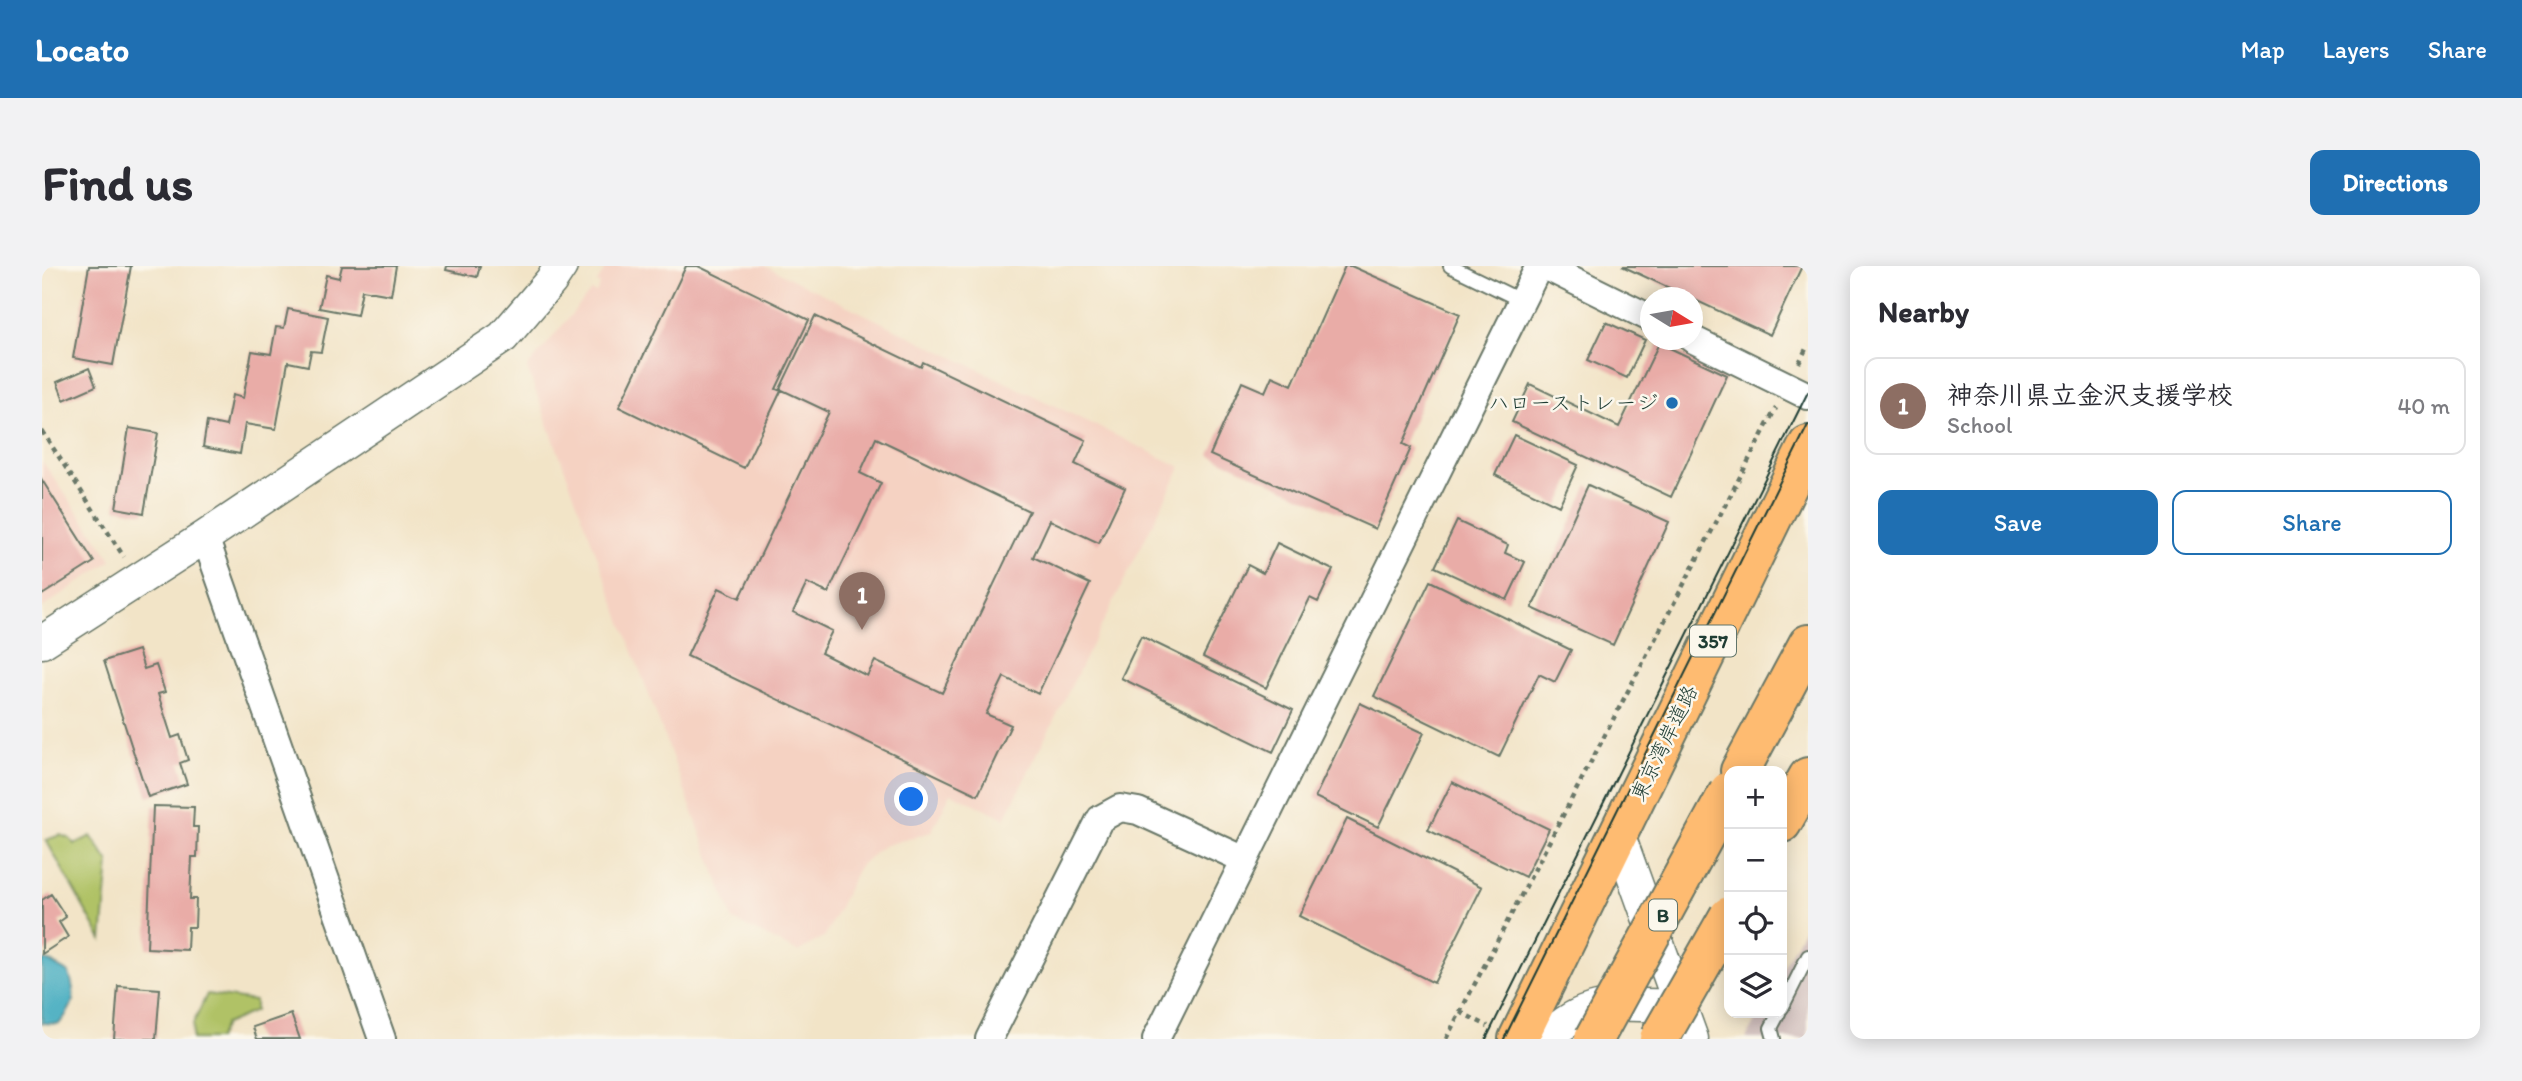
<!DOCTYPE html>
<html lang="en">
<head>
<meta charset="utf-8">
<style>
  body { margin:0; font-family:Itim,"Klee One",sans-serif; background:#f2f2f3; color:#2b2b33 }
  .controls { position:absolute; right:21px; bottom:21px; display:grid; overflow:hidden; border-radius:14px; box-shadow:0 4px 18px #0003 }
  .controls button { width:63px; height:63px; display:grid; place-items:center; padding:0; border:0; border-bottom:2px solid #e1e1e2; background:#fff; color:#2b2b33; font:35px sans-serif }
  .compass { position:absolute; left:1598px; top:21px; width:63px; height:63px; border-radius:50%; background:#fff; box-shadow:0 4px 18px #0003; rotate:101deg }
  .you { position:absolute; left:870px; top:534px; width:24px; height:24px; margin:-18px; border:5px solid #fff; border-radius:50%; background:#1a73e8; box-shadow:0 0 0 10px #1a73e833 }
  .badge { display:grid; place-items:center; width:46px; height:46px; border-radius:50%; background:#1f6fb2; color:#fff; font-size:23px; font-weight:700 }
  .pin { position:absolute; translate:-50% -58px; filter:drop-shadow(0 2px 4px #0008) }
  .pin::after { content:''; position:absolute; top:37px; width:24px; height:21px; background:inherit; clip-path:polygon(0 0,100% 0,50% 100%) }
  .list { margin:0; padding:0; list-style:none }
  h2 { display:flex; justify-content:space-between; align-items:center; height:91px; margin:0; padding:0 28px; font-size:30px }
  h2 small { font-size:23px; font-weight:400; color:#7c7c81 }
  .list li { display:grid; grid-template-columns:46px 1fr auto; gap:21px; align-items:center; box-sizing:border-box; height:98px; margin:0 14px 14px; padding:0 14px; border:2px solid #e1e1e2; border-radius:14px }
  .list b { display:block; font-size:26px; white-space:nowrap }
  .list p { margin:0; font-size:23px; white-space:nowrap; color:#7c7c81 }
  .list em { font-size:23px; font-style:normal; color:#7c7c81 }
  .actions { display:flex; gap:14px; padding:21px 28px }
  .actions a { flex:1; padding:16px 0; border:2px solid #1f6fb2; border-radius:14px; text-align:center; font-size:24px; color:#1f6fb2 }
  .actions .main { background:#1f6fb2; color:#fff }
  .icon { flex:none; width:38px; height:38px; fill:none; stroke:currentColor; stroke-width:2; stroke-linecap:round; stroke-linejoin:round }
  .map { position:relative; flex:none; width:1766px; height:773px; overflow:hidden; border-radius:14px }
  header { display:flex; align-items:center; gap:42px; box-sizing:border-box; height:98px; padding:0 35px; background:#1f6fb2; color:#fff }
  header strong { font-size:33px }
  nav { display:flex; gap:38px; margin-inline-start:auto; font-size:24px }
  .intro { display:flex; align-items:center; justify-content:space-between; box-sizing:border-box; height:168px; padding:0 42px }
  h1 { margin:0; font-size:49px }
  .button { padding:18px 32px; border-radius:14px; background:#1f6fb2; color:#fff; font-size:24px; font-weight:700 }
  main { display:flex; gap:42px; padding:0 42px }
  aside { flex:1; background:#fff; border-radius:14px; box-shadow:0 4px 18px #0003 }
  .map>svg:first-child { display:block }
  .built { fill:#f5d2c2 }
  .industrial { fill:#d1bfbd }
  .green { fill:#b0c266; stroke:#68804d; stroke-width:2 }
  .water { fill:#3faabf; stroke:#2f747a; stroke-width:2 }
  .building { fill:#e9aca7; fill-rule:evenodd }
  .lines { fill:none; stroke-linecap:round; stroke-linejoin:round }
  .service-casing { stroke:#697767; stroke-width:16 }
  .minor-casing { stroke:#697767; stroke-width:30 }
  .tertiary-casing { stroke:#697767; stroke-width:35 }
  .trunk-casing { stroke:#697767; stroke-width:42 }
  .motorway-casing { stroke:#697767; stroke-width:42 }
  .path { stroke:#697767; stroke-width:4.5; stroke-dasharray:5 5; stroke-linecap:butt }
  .service { stroke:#fff; stroke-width:12 }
  .minor { stroke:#fff; stroke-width:26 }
  .tertiary { stroke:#fff; stroke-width:32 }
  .trunk { stroke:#febb71; stroke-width:38 }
  .motorway { stroke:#febb71; stroke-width:38 }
  .tram { stroke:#1f3d34; stroke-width:2 }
  .motorway-bridge-casing { stroke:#697767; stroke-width:42; stroke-linecap:butt }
  .motorway-bridge { stroke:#febb71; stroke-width:38 }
  .poi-dot { fill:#1f6fb2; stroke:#fbf7ec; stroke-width:2.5 }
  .labels { text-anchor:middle; stroke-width:5; stroke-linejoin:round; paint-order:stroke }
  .shield { fill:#fbf7ec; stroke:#61756b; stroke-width:2 }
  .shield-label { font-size:19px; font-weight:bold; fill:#1f3d34 }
  .poi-label { font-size:21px; fill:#1f3d34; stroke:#fbf7ec; text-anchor:end }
  .street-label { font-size:21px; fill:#1f3d34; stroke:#fbf7ec }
</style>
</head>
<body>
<header>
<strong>Locato</strong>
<nav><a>Map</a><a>Layers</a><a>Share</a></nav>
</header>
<div class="intro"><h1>Find us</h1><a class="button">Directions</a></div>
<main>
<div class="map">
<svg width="1766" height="773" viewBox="0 0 1766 773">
  <rect width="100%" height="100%" fill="#fbf7ec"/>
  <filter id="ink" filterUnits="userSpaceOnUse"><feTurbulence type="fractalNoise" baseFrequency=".0143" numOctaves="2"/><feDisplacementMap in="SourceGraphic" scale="14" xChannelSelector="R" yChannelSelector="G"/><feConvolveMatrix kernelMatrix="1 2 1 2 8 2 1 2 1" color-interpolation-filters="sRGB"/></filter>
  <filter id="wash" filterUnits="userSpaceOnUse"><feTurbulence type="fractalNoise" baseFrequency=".00686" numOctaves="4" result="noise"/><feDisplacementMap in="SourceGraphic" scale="28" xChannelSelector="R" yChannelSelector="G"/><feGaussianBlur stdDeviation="1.57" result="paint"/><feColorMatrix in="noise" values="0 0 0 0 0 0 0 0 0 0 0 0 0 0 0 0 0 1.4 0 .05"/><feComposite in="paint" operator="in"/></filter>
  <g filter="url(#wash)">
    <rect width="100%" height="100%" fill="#f2e4c7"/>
    <path class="built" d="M565,0H723L1139,201L963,552L909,527L889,566L841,580L817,600L783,670L756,686L691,654L485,102L549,25L554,27L558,19L555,17Z
      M0,195L70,294L0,342Z"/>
    <path class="industrial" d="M1766,654V773H1704L1717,747H1740V704Z"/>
    <path class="green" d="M18,569L27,572L33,578L49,570L67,596L60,674L4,574Z
      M165,728L213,735V745L183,758L176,773H150L151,758Z"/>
    <path class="water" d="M5,694L27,707C35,731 33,739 17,758L0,757V695Z"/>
    <g id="blocks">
      <path class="building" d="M47,0H89L71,99L31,92Z
        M300,0H354L349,29L320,24L315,49L277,42L284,9L297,12Z
        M405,0H438L435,11L404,4Z
        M644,0H656L767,54L734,123L739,125L702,202L577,141Z
        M1303,0H1309L1418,48L1361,178L1369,182L1333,263L1168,189L1200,116L1223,126L1230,110L1250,119Z
        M1580,0H1760L1728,69Z
        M246,43L286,51L279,86L269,85L266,100L246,96L234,163L203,158L198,188L161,181L165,156L184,160L190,129L201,132L210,85L229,88L234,61L242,62Z
        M773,50L879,101L881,96L1044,174L1033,198L1083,222L1057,277L1008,254L991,291L1048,318L996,428L962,411L944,448L969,459L936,529L645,390L677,322L698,332L787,146L738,123ZM834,172L987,245L900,427L833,395L825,410L779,387L790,365L751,346L765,317L786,327L839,217L818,207Z
        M1564,56L1603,74L1585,112L1546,94Z
        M1617,77L1685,109L1629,231L1470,156L1488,118L1577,161Z
        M47,102L54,120L22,134L15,116Z
        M87,162L116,167L102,247L74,242Z
        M1472,169L1536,199L1517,240L1453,209Z
        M0,214L52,296L0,329Z
        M1546,219L1627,256L1571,379L1490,342Z
        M1415,255L1466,279L1463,287L1483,296L1465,334L1393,301Z
        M1235,277L1291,304L1276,336L1268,332L1224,422L1161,391L1206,299L1221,307Z
        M1388,315L1529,384L1513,416L1497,408L1457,491L1332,430Z
        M1099,370L1251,444L1231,486L1079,412Z
        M96,384L102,403L114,399L123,426L116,428L130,472L138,469L146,494L138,497L145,518L106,531L62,395Z
        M1318,437L1382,467L1336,561L1273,531Z
        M1410,516L1507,563L1483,611L1386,564Z
        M111,540L152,541L151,561H156L155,591H150L148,633H154L153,661H146L145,684L105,682Z
        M1305,553L1440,621L1392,717L1257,650Z
        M9,628L24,651L17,656L26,671L0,688V634Z
        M76,720L118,723L114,773H72Z
        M249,748L258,773H215L211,761Z"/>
    </g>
  </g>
  <g filter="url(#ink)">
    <use href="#blocks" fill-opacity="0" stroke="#697767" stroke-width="2"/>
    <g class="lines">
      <g class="service-casing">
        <path id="service" d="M1408,0L1480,35
          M1740,742L1766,690
          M1732,773L1729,762L1737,747"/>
      </g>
      <g class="minor-casing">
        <path id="minor" d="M1503,0L1608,52
          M1650,73L1766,130
          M163,271L340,773
          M947,773L1058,553L1078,542L1096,545L1203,594
          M1114,773L1497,0"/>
      </g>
      <g class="tertiary-casing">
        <path id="tertiary" d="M0,376L163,271L461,71L509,15L519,0
          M1577,570L1650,773
          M1505,773C1545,729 1586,740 1640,740"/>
      </g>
      <g class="trunk-casing">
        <path id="trunk" d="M1476,773L1766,179"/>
      </g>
      <g class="motorway-casing">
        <path id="motorway" d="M1698,505L1766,378
          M1740,557L1766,511"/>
      </g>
      <path class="path" d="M1757,97L1766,79
        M0,165L82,291
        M1418,746L1446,760
        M1404,773L1734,142"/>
      <use href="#service" class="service"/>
      <use href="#minor" class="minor"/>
      <use href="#tertiary" class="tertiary"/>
      <use href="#trunk" class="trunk"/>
      <use href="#motorway" class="motorway"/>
      <path class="tram" d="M1444,773L1766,126
        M1462,773L1766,159"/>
      <g class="motorway-bridge-casing">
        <path id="motorway-bridge" d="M1552,773L1687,525
          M1617,773L1687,650"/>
      </g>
      <use href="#motorway-bridge" class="motorway-bridge"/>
    </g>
  </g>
  <circle class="poi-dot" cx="1630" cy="137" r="7"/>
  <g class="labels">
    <g class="shield">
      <rect x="1648" y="359.5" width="46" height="31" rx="5"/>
      <rect x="1607" y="633.5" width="28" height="31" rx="5"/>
    </g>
    <g class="shield-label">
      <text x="1671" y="382">357</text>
      <text x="1621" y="656">B</text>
    </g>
    <g class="poi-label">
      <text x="1616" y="144">ハローストレージ</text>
    </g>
    <g class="street-label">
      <text transform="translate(1622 477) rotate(-64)" y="7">東京湾岸道路</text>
    </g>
  </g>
</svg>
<div class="controls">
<button>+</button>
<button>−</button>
<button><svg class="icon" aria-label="locate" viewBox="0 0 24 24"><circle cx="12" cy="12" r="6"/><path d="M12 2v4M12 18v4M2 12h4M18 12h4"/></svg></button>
<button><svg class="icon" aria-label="layers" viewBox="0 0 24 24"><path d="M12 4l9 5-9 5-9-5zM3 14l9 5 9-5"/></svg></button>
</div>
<svg class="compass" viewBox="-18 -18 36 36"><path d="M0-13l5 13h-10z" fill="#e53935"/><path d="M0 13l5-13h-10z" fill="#7c7c81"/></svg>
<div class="you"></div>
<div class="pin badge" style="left:820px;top:364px;background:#8d6e63">1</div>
</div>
<aside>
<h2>Nearby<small></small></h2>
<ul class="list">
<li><span class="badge" style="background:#8d6e63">1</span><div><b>神奈川県立金沢支援学校</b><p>School</p></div><em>40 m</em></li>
</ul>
<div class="actions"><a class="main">Save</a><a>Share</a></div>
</aside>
</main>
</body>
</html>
